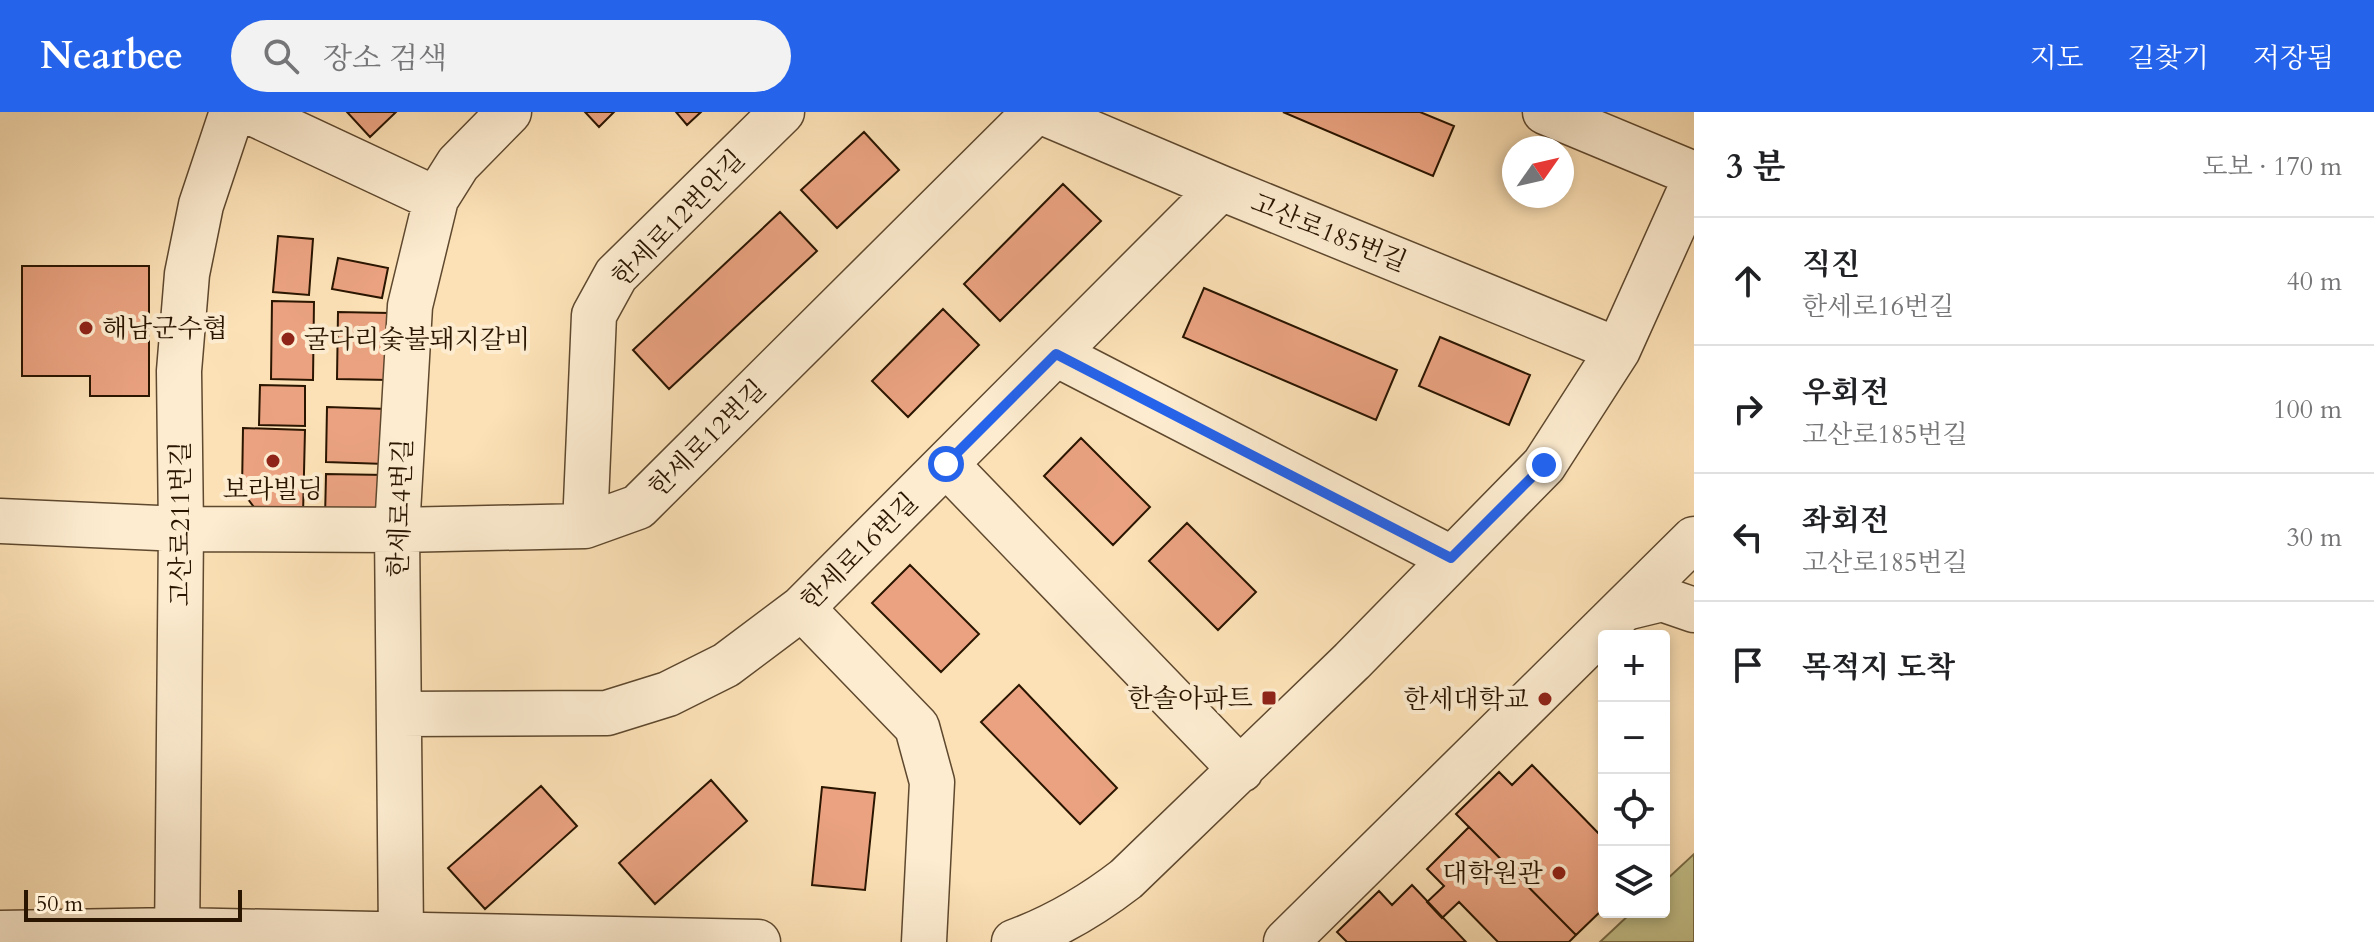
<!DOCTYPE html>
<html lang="ko">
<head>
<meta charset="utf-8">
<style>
  body { margin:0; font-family:Cardo,"Noto Serif KR",serif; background:#f2f2f2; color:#202124 }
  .controls { position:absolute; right:24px; bottom:24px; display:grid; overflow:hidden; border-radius:8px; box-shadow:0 4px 12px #0003 }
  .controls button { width:72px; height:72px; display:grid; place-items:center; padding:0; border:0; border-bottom:2px solid #e0e0e0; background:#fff; color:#202124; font:40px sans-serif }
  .compass { position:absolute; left:1502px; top:24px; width:72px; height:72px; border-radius:50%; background:#fff; box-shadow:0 4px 12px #0003; rotate:56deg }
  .scale { position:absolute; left:24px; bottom:20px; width:218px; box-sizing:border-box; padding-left:8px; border:4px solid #2a1500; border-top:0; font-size:22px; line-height:28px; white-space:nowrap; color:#2a1500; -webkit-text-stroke:6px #fdecd0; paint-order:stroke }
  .stop { position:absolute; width:24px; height:24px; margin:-18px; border:6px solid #2563eb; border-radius:50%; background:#fff }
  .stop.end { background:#2563eb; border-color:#fff; box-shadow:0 2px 8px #0008 }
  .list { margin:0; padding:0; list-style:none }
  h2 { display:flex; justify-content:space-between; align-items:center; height:104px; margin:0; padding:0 32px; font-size:34px }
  h2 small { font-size:26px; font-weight:400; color:#757577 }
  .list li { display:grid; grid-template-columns:52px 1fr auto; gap:24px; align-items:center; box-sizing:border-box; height:128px; padding:0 32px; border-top:2px solid #e0e0e0 }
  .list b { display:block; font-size:30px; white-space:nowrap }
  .list p { margin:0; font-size:26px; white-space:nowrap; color:#757577 }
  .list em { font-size:26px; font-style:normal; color:#757577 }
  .icon { flex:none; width:44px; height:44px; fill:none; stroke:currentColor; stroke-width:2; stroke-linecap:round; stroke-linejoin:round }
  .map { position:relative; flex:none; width:1694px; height:830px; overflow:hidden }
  header { display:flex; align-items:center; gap:48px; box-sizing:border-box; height:112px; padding:0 40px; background:#2563eb; color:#fff }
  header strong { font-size:38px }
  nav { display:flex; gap:44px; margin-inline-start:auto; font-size:28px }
  .search { width:560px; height:72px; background:#f2f2f2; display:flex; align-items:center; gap:20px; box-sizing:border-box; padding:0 28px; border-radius:44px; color:#757577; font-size:30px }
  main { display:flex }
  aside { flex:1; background:#fff }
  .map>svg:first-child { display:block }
  .pitch { fill:#c4c18a; stroke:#776b45; stroke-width:2 }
  .building { fill:#eaa280; stroke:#2a1500; stroke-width:2 }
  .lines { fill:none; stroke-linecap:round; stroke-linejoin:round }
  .minor-casing { stroke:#5e482e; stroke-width:47 }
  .minor { stroke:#fdecd0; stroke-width:44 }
  .route { stroke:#2563eb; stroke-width:10 }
  .poi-dot { fill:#8f2418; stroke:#fdecd0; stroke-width:3 }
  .labels { text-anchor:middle; stroke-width:8; stroke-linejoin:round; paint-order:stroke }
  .street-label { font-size:26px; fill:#2a1500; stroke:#fdecd0 }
  .poi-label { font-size:26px; fill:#2a1500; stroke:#fdecd0; text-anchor:end }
</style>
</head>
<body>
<header>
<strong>Nearbee</strong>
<div class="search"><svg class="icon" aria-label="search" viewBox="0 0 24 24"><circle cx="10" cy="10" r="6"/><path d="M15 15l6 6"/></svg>장소 검색</div>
<nav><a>지도</a><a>길찾기</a><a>저장됨</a></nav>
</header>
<main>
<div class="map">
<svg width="1694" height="830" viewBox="0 0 1694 830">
  <rect width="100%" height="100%" fill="#fce1b6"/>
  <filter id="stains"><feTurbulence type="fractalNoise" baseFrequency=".0025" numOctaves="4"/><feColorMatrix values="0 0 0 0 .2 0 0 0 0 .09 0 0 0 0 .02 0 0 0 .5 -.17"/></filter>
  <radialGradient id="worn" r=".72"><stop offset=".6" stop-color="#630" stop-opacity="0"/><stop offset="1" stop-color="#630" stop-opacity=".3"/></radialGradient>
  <path class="pitch" d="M1694,742V830H1600L1632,800H1664V770Z"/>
  <path class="building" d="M347,0H396L370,25Z
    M585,0H614L599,15Z
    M676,0H701L687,13Z
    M1283,0H1420L1454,14L1433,64Z
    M864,20L899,58L837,116L801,78Z
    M1063,72L1101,109L1000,209L964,172Z
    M780,100L817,139L669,277L633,238Z
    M278,124L313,127L309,183L273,180Z
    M338,146L388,156L382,186L332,177Z
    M22,154H149V284H90V264H22Z
    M1204,176L1397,258L1376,308L1183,225Z
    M272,189L314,190L313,268L271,267Z
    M943,197L979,233L908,305L872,269Z
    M338,200L390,201L389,268L337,267Z
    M1440,225L1530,263L1509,313L1419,274Z
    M260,273L305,274V314L259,313Z
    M327,295L387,297L385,352L326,350Z
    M243,316L305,318L303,403L259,402L242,379Z
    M1081,326L1150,395L1113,433L1044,364Z
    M326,362L386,363L385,396L325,406Z
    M1187,411L1256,480L1218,518L1149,449Z
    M910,453L979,522L941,560L872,491Z
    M1019,573L1117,676L1080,712L981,610Z
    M1532,653L1604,727V796L1576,823L1456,702L1499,660L1512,673Z
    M711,668L747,709L655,792L619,751Z
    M541,674L577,714L485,797L448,756Z
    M822,675L875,681L865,778L812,773Z
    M1469,715L1576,823L1569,830H1498L1459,790L1442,806L1427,790L1444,774L1427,757Z
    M1412,773L1466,830H1347L1337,820L1379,779L1392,793Z"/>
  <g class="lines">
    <g class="minor-casing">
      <path id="minor" d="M250,0L436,87
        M1042,0L1221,76L1618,238
        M1545,0L1694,62
        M1056,242L1451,446
        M946,352L1241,658
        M0,409L181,417L397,418L585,414L638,395L1035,0
        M585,414L594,203L616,163L782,0
        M802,496L917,615L932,670L924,830
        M1625,496L1662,487L1694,498
        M399,602L607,601L668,582L726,553L802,496L1221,76
        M0,821L177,818L758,830
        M401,822L397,418L410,194L436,87L458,52L509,0
        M177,830L181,417L179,259L187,162L201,93L232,0
        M1014,830C1055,815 1091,794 1126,767L1352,549L1544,353L1618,238L1694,69
        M1286,830L1694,427"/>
    </g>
    <use href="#minor" class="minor"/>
  </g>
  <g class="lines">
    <path class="route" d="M946,352L1056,242L1451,446L1544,353"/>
  </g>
  <g class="poi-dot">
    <circle cx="86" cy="216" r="8"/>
    <circle cx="288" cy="227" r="8"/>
    <circle cx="273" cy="349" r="8"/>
    <rect x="1261" y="578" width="16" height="16" rx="4"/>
    <circle cx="1545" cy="587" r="8"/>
    <circle cx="1559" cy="761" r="8"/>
  </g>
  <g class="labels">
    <g class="street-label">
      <text transform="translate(678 106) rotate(-46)" y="9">한세로12번안길</text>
      <text transform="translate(1329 120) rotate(22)" y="9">고산로185번길</text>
      <text transform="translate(707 326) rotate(-45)" y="9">한세로12번길</text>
      <text transform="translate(400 396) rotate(-88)" y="9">한세로4번길</text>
      <text transform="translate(180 412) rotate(-90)" y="9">고산로211번길</text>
      <text transform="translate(859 439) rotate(-45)" y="9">한세로16번길</text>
    </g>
    <g class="poi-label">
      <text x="102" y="225" text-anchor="start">해남군수협</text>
      <text x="304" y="236" text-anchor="start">굴다리숯불돼지갈비</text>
      <text x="273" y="386" text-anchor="middle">보라빌딩</text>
      <text x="1253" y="595">한솔아파트</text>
      <text x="1529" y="596">한세대학교</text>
      <text x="1543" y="770">대학원관</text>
    </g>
  </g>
  <rect width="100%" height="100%" filter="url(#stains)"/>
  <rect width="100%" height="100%" fill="url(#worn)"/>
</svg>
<div class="controls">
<button>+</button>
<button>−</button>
<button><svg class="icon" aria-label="locate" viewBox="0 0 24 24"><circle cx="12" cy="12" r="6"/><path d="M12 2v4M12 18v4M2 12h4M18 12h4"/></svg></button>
<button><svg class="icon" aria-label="layers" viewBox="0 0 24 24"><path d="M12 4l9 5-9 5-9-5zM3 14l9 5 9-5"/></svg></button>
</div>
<svg class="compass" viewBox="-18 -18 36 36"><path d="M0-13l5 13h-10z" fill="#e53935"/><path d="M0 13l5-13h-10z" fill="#757577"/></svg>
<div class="scale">50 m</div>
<div class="stop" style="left:946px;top:352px"></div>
<div class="stop end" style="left:1544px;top:353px"></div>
</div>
<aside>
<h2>3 분<small>도보 · 170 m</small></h2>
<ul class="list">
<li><svg class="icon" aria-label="ahead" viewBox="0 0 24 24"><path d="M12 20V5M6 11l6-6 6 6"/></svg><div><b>직진</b><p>한세로16번길</p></div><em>40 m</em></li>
<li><svg class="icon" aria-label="right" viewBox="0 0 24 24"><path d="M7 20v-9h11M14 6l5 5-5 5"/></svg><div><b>우회전</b><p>고산로185번길</p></div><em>100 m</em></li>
<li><svg class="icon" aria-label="left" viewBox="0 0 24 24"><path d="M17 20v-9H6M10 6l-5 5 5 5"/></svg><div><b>좌회전</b><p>고산로185번길</p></div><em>30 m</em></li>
<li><svg class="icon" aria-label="arrive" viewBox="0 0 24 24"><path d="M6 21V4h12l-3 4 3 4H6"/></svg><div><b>목적지 도착</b></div></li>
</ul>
</aside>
</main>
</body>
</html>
